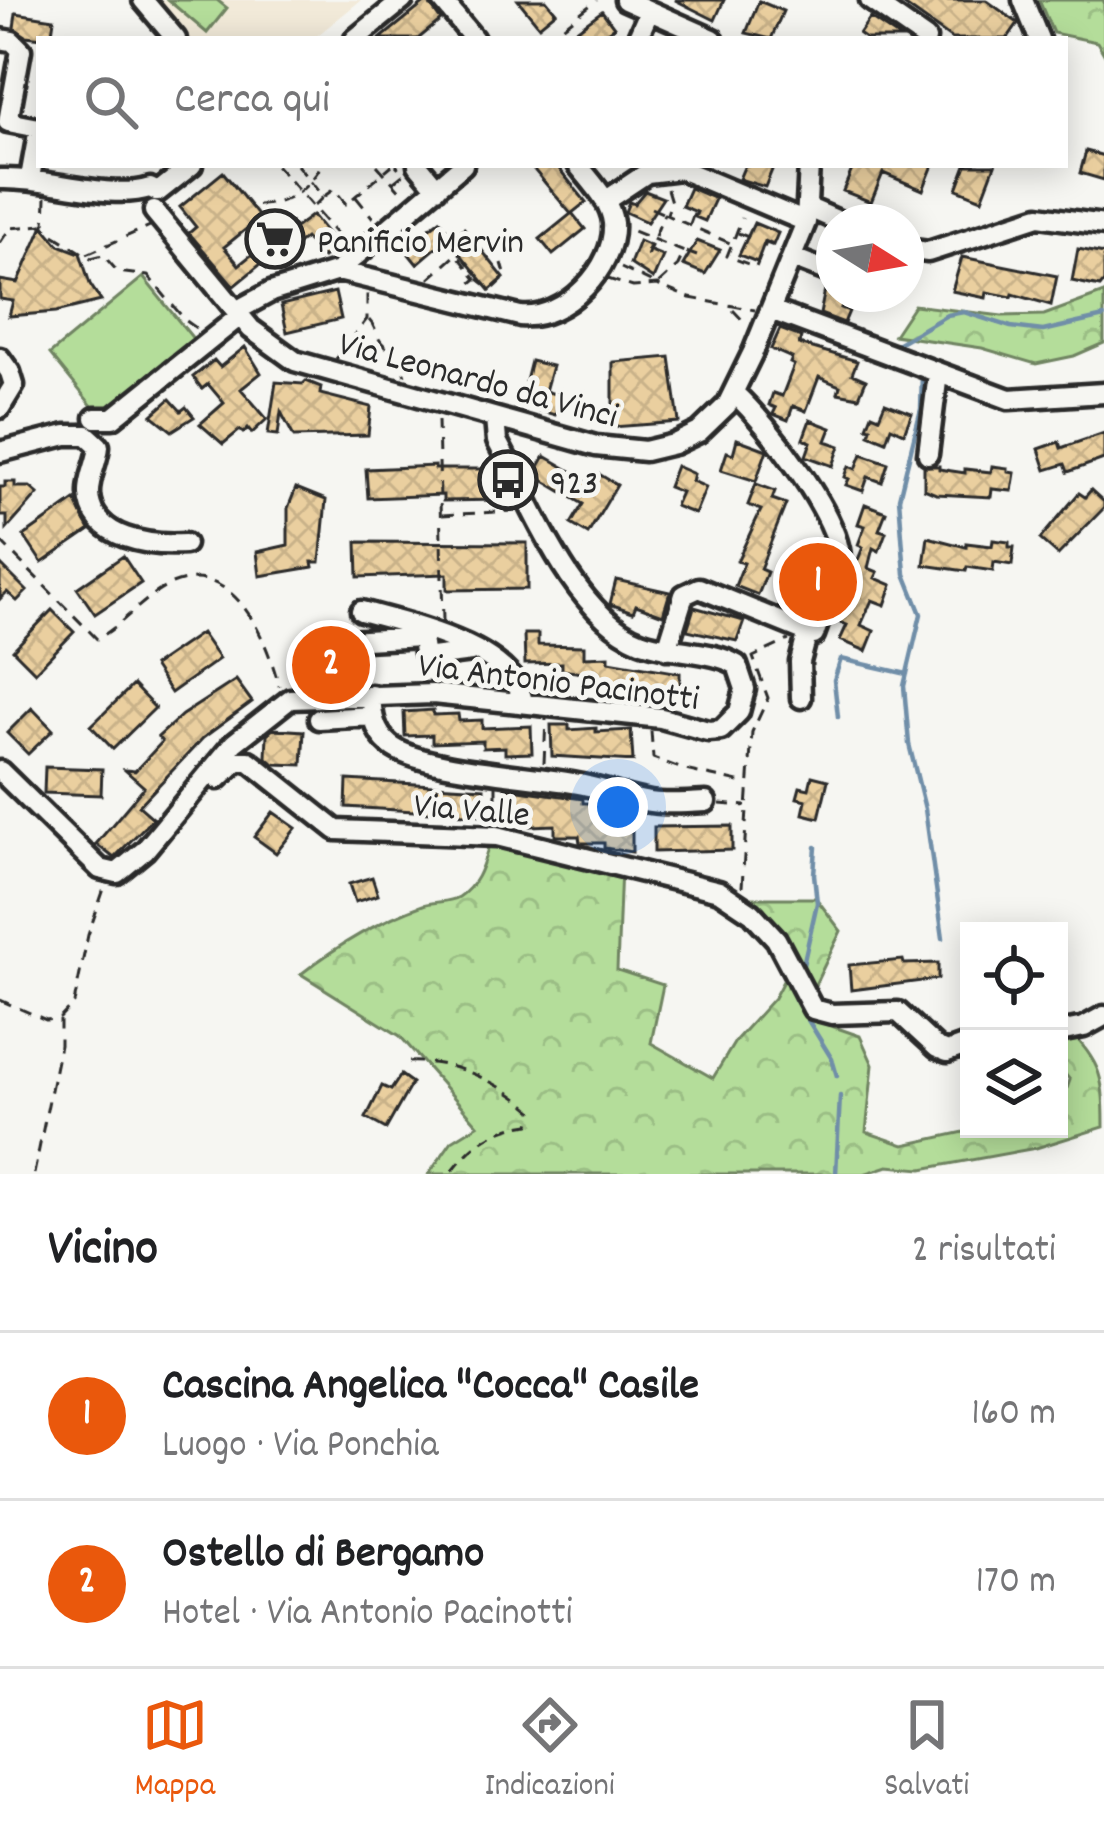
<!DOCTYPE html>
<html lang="it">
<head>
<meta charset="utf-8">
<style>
  body { margin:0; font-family:Dekko,sans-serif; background:#f2f2f2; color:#202124 }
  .controls { position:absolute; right:36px; bottom:36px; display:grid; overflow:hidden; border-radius:0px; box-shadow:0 6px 30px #0003 }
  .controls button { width:108px; height:108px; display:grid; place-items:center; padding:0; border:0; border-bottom:3px solid #e0e0e0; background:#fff; color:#202124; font:60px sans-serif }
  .compass { position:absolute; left:816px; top:204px; width:108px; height:108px; border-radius:50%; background:#fff; box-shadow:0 6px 30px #0003; rotate:101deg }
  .you { position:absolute; left:618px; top:807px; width:42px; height:42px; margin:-30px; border:9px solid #fff; border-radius:50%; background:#1a73e8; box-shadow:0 0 0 18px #1a73e833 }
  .badge { display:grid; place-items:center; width:78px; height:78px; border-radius:50%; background:#ea580c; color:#fff; font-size:39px; font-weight:700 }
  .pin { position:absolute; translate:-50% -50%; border:6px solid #fff; box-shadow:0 3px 12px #0006 }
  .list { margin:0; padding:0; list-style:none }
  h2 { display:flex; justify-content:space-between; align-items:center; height:156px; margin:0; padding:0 48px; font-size:51px }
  h2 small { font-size:39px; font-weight:400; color:#757577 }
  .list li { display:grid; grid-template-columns:78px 1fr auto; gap:36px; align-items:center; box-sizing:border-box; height:168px; padding:0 48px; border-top:3px solid #e0e0e0 }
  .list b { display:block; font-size:45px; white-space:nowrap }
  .list p { margin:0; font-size:39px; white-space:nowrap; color:#757577 }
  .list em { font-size:39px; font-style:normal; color:#757577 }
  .icon { flex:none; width:66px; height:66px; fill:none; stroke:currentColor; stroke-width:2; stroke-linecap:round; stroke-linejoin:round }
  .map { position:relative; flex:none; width:1104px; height:1174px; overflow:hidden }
  .search { position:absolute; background:#fff; box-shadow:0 6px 30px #0003; left:36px; right:36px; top:36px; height:132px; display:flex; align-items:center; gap:30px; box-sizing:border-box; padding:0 42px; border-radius:0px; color:#757577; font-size:45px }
  .sheet { height:492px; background:#fff }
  nav { display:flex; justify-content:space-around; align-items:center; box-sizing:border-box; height:168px; border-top:3px solid #e0e0e0; background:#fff; font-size:33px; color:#757577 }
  nav a { display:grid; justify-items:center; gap:6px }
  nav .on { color:#ea580c }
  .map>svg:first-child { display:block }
  .built { fill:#f2ead9 }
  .forest { fill:url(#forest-crowns); stroke:#708462; stroke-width:3 }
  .garden { fill:#b4dd9a; stroke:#708462; stroke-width:3 }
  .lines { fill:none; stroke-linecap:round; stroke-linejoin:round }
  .stream { stroke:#708ea8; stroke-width:4.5 }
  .building { fill:url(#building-cross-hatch); stroke:#2b2b2b; stroke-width:3 }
  .minor-casing { stroke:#2b2b2b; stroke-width:27 }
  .path { stroke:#2b2b2b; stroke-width:3; stroke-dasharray:12 9; stroke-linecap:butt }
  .minor { stroke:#f6f6f2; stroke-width:18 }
  .labels { text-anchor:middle; stroke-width:10; stroke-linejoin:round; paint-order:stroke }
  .poi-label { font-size:36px; fill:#2b2b2b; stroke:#f6f6f2; text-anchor:start }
  .street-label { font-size:36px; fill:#2b2b2b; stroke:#f6f6f2 }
</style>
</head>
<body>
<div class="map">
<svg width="1104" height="1174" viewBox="0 0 1104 1174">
  <defs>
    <pattern id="forest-crowns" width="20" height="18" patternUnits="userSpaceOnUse" patternTransform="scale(3)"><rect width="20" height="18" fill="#b4dd9a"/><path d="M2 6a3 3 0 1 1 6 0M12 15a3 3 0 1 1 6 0" fill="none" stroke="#9bbe85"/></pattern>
    <pattern id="building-cross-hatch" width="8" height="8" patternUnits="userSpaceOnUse" patternTransform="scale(3)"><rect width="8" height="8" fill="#eacf9f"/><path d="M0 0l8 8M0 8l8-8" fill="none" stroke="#c9b289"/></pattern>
  </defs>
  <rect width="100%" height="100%" fill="#f6f6f2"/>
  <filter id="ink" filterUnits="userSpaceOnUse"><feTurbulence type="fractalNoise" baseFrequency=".00833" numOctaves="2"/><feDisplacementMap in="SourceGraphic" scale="24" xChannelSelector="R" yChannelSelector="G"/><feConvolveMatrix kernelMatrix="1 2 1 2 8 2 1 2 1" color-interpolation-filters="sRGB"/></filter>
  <g filter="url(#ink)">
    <path class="built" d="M158,0H361L313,39H190Z"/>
    <path class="forest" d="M1039,0H1104V54L1097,42L1053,33Z
      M1104,293V343L1074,356L1036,364L982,348L894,335L914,305L1002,316L1044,315Z
      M490,842L621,867L617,970L663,985L651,1043L713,1078L736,1040L774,998L791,966L788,953L764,908L751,898H816L841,931L813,989L820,1022L860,1036L873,1065L866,1132L904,1145L978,1129H1059V1110L1070,1080L1059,1067V1019C1099,1062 1104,1069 1104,1127L1036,1148L922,1169L888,1166L864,1174H429L452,1141L478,1125L400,1036L301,974C338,945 378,921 423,905C434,901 449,903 459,897C479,884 483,863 490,842Z"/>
    <path class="garden" d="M168,0H217L227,8L207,33Z
      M143,277L195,341L101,417L50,354Z"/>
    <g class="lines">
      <path class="stream" d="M897,344L947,315L964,312L1011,327L1043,331L1104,317
        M922,374L921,409L899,498L905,574L921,614L904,686L909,744L925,809L943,938
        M838,717L834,680L841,659L907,674
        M801,974L817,903L814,874L816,847
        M797,991L795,999L832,1059L837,1076
        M836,1174L840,1096"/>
    </g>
    <path class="building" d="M518,0H546L556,12L539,26Z
      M675,0H724L715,20Z
      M897,0H986L1018,23L1007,39H952Z
      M427,1L441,20L418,39H380Z
      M759,1L783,11L771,39L746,33Z
      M602,11L614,27L597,39H564Z
      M16,13L54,19L51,39L26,36L14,28Z
      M870,18L901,39H866L859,34Z
      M1086,151L1104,156V180L1080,173Z
      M530,165H556L586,202L571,214Z
      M745,165H774L765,187L739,179Z
      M854,165H933L923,190L883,173L871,202L843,191Z
      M966,165H995L982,199L957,189Z
      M223,172L260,218L224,247L239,265L291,223L295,228L312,215L337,246L323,258L305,238L267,269L262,263L234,286L189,233L196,227L180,207Z
      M690,188L715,199L705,221L695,217L697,212L682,206Z
      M645,191L663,198L647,222L625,212L629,202L634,204Z
      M572,213L585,229L553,255L540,239Z
      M440,220L451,235L417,264L404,248Z
      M754,223L778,233L773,245L765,241L757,262L739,255Z
      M43,226L59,245L80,253L90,284L101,301L56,312L9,316L13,301L0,299V280L18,283Z
      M464,228L504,278L490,290L449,240Z
      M639,241L650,246L648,250L663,256L653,279L630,264Z
      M697,241L720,250L705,274L683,265Z
      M1078,249L1104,254V282L1100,287L1072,281Z
      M962,257L1057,276L1051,305L1013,294L1012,297L987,292L986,298L952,291Z
      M826,285L834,287V294H847L841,308L849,311L844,323L820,314Z
      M335,292L341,319L287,332L281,305Z
      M780,329L801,337L799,344L857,361L852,374L866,380L859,397L838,393L840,386L819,377L806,411L793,406L788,420L773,414L776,408L769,405L773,393L782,396L794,365L790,363L792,358L771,349Z
      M245,347L261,373L241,389L267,419L252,433L248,428L243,433L240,430L223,444L200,424L224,403L208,384L202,389L193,377L214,360L220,367Z
      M670,357L679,422L613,427V362Z
      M531,361L552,366L545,391L561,396L555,415L520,405Z
      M306,381L321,387L320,394L371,407L368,435L294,437L281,412L278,435L268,434L276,382L303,384Z
      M170,399L181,411L186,407L194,417L172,431L152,415Z
      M885,403L912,413L904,433L891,427L886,441L869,434L871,428L867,427L872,414L879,417Z
      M810,420L831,428L826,441L840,446L833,466L806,456L811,442L803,439Z
      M1104,433V459L1068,472L1065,464L1046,470L1039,449L1059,442L1061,448Z
      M737,439L767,450L756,481L721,470L727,452L733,454Z
      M862,454L888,463L882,482L868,477L863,491L846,485L849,479L845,477L849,466L856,469Z
      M545,456L593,484L599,474L617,485L588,534L571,524L583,504L534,475Z
      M435,466V469H496L500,500L443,501V495L368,498L366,469Z
      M676,466L694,474L692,481L706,487L695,514L675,506L681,492L668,487Z
      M924,466H939V469L965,473V469L991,472L992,466L1008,468V472L1015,473L1012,491L992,489L991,497L936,494L924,489Z
      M5,482H15V487H30L38,494L7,529V516H0V487H5Z
      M756,484L775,491L772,499L786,504L760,569L767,572L758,595L735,586L744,563L737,561L761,510L748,505Z
      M296,488L326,500L320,562H312L313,567L260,576L257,552L288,545V508Z
      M1091,490L1104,502V508L1058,555L1040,539L1079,493L1085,497Z
      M75,500L90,530L42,563L24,536Z
      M865,504L886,512L879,530L886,532L879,551L873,548L868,568L878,572L875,578L892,585L885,605L872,600L861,625L874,631L866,651L840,640L847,625L839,622L844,611L848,612L857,589L848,585L863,547L858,545L865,526L858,524Z
      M928,537L966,547V543L992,546L993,540L1009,542V547H1014L1012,565L994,562L993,571L967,567L966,571L924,565Z
      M357,542L527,543V589L447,590V574L358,577Z
      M123,556L141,583L95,614L77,588Z
      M0,564L27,591L17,601L7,592L0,599Z
      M814,566L824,568L806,617L783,608L785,595L805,599Z
      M616,580L670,592L663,615L636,605L633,612L610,604Z
      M694,607L744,621L737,641L687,630Z
      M52,610L74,632L35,672L13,650Z
      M201,633L219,659L171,693L153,666Z
      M524,634H538V645L584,646V657L609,656V661L680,673V696H657V689L635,690L589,680V674L562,670V663L525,664Z
      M316,649L327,655L358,654L360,681L305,684L303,650Z
      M236,680L252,702L203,738L139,806L153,818L114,858L96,844L144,787L125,770L135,771L162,742L158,737L182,715Z
      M133,685L155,708L113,749L91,726Z
      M32,708L53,730L28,754L7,733Z
      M433,710V715L458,714L459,721L482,720V728L531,726L532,753L505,754V747L483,748V741L432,743V735L405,736L404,712Z
      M551,725H569V730L596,728V732L631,730L633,761L552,756Z
      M273,729L304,731L302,765L274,764L266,757L267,734Z
      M45,767L102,769L101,795L44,793Z
      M812,776L828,780L819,818L803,814L806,800L797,798L800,787L809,789Z
      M347,780L484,788L483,815L346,807Z
      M505,788L583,799V803H600L606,809L632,812V852L604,848V843H580L579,836H555V825L531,826V819L505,820Z
      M273,812L296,828L276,853L254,837Z
      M732,826V850L654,852V827Z
      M372,877L378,895L355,902L349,884Z
      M903,960L904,964L938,963V979L851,990L849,965Z
      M401,1075L412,1083L386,1129L366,1118L382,1086L391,1090Z"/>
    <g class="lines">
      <g class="minor-casing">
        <path id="minor" d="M143,0L176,39
          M442,0L474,39
          M625,0L713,39
          M870,0L926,39
          M1023,0L1039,39
          M0,39L12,41L21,50L8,122L39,128L30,178
          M355,39L403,0
          M637,39L649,12
          M418,165L437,188
          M0,179C48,177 109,201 150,188L158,192L192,165
          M605,201L647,173L680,169L806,222
          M809,208L841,222
          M154,211L251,329L295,361L596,446L645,451L674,444L699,432L727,405L753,352L806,222L809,165
          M906,249L928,252L1039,216L1104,225
          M793,258L834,274
          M338,271L520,316C564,321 616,268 613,223C611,201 591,182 578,165
          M771,310L1009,399L1104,393
          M236,311L271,292L338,271L463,165
          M0,358L10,372L14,385L0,408
          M95,418H113L240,316
          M0,452L66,435H87L99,446C98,462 88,478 89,494C92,540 151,546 185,544
          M928,454L938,373
          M361,611C407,624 515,646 523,703
          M421,628L424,653L432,657L471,652
          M327,642L422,637
          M667,649L684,595L699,588L814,635L840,563C844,521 766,422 735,394
          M371,695C372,714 374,732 390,745C421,771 543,775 588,786C612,791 635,802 660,803C675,804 691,803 706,802
          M801,698L800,662L807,635
          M319,719L372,716
          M0,771L100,869L117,873L145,850L234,743L290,699L433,694L661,718L708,731L721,730L739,712L745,689L737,665C713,650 672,653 640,641C573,615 530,502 497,441L495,419
          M218,779L237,761H249L336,830L497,836L719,891L752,913L776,939L813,1009L832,1014L898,1012L937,1048L947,1052L969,1044
          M1059,1032L1084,1027L1104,1016"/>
      </g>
      <path class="path" d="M547,39L597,0
        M276,165L346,245
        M297,165L323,197L313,207
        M377,165L404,195
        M394,182L404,174L396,165
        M667,189L671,202L667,214
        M46,197L45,226L49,232L91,258L103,255L118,272L148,276L185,320L200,331
        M323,197L334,189L346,204L392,165
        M356,197L373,218
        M258,205C289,204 306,191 322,165
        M651,208L662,213
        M690,224L695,210
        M738,233L751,238
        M0,243L10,228L43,225
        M731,246L727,256L756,267L766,243L779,248
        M686,252L697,256
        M87,254L150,226
        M647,256L664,214L732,244L742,218
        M621,268L657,285L677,267L684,252L626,228
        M429,279L457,254L476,279L468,286
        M478,279L492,290L506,277L502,263
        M608,279L633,287L657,285L690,298L755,310
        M733,310L747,325
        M369,320C377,328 375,336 383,344C393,355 399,360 405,375
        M336,359L367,319V291
        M438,420L443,621
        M442,515L516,511
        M0,541L97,639C123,625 144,596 172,584C236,558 267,642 279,686
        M651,731L653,758L685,770L748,784
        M544,763L546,719
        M496,785V818
        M720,804L746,806
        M742,887L752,732L768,698L753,657L789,640
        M0,1000L46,1020L60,1018L74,1003L88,935L105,886
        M409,1062C454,1060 500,1082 533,1111L530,1124C493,1129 472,1144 450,1174
        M34,1174L60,1045V1020"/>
      <use href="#minor" class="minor"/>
    </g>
  </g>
  <defs>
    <g id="supermarket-ring" transform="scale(3)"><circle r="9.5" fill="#f6f6f2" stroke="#2b2b2b" stroke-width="1.5"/><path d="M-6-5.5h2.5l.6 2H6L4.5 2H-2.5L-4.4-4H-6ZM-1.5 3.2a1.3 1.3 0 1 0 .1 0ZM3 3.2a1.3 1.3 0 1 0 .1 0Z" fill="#2b2b2b"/></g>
    <g id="bus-ring" transform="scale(3)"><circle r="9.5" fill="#f6f6f2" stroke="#2b2b2b" stroke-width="1.5"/><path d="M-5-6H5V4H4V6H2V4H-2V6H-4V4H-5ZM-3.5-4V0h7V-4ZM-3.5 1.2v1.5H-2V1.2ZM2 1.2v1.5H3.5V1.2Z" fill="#2b2b2b"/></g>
  </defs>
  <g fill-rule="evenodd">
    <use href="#supermarket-ring" x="275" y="239"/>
    <use href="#bus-ring" x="508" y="480"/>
  </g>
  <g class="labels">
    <g class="poi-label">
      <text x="317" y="252">Panificio Mervin</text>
      <text x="550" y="493">923</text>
    </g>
    <g class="street-label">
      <text transform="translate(479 377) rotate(15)" y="13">Via Leonardo da Vinci</text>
      <text transform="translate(559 679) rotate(7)" y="13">Via Antonio Pacinotti</text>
      <text transform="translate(472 807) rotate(5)" y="13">Via Valle</text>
    </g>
  </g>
</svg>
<div class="controls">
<button><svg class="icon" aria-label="locate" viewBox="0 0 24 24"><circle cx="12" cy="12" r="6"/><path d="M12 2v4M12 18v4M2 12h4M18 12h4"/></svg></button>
<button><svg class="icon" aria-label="layers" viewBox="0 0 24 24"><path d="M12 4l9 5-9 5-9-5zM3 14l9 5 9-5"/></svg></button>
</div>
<svg class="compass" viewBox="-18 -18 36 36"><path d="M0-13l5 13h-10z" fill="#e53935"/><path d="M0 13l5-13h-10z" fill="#757577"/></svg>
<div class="you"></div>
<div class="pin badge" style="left:818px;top:582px">1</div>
<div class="pin badge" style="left:331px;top:665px">2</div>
<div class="search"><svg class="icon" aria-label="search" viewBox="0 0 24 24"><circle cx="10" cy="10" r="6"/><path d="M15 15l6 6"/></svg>Cerca qui</div>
</div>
<section class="sheet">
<h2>Vicino<small>2 risultati</small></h2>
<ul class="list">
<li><span class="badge">1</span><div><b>Cascina Angelica &quot;Cocca&quot; Casile</b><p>Luogo · Via Ponchia</p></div><em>160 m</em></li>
<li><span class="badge">2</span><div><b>Ostello di Bergamo</b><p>Hotel · Via Antonio Pacinotti</p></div><em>170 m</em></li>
</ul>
</section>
<nav>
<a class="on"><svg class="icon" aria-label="map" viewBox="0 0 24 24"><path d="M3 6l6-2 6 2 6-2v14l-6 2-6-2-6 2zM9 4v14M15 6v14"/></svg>Mappa</a>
<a><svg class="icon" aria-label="directions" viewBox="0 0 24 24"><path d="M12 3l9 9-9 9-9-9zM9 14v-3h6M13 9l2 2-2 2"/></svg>Indicazioni</a>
<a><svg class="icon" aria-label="saved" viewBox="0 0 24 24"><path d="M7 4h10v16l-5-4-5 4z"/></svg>Salvati</a>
</nav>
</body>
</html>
